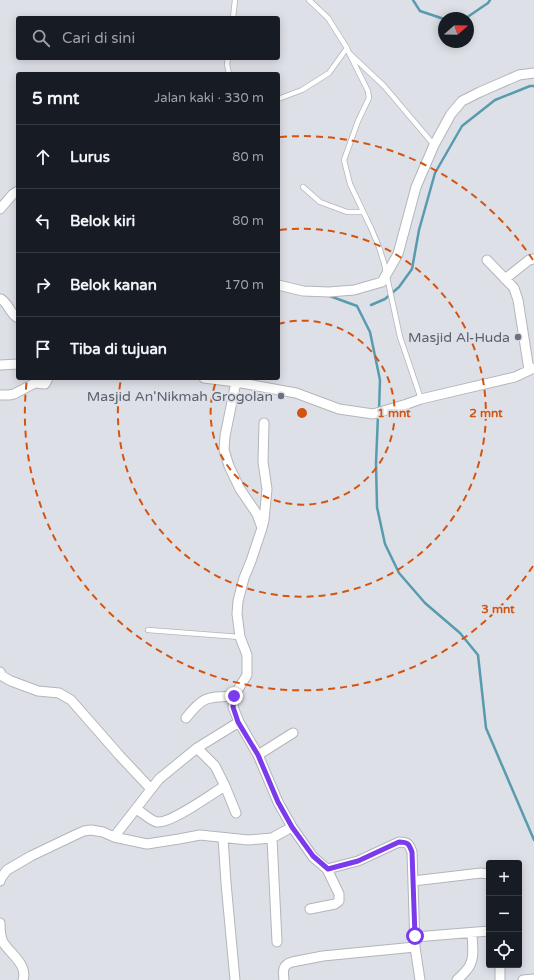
<!DOCTYPE html>
<html lang="id">
<head>
<meta charset="utf-8">
<style>
  body { margin:0; font-family:"Varela Round",sans-serif; background:#20242c; color:#f1f3f6 }
  .controls { position:absolute; right:12px; bottom:12px; display:grid; overflow:hidden; border-radius:4px; box-shadow:0 2px 10px #0003 }
  .controls button { width:36px; height:36px; display:grid; place-items:center; padding:0; border:0; border-bottom:1px solid #363941; background:#171b24; color:#f1f3f6; font:20px sans-serif }
  .compass { position:absolute; left:438px; top:12px; width:36px; height:36px; border-radius:50%; background:#171b24; box-shadow:0 2px 10px #0003; rotate:70deg }
  .stop { position:absolute; width:12px; height:12px; margin:-9px; border:3px solid #7c3aed; border-radius:50%; background:#fff }
  .stop.end { background:#7c3aed; border-color:#fff; box-shadow:0 1px 4px #0008 }
  .list { margin:0; padding:0; list-style:none }
  h2 { display:flex; justify-content:space-between; align-items:center; height:52px; margin:0; padding:0 16px; font-size:17px }
  h2 small { font-size:13px; font-weight:400; color:#9ea1a6 }
  .list li { display:grid; grid-template-columns:26px 1fr auto; gap:12px; align-items:center; box-sizing:border-box; height:64px; padding:0 16px; border-top:1px solid #363941 }
  .list b { display:block; font-size:15px; white-space:nowrap }
  .list em { font-size:13px; font-style:normal; color:#9ea1a6 }
  .icon { flex:none; width:22px; height:22px; fill:none; stroke:currentColor; stroke-width:2; stroke-linecap:round; stroke-linejoin:round }
  .map { position:relative; flex:none; width:534px; height:980px; overflow:hidden }
  .search { position:absolute; background:#171b24; box-shadow:0 2px 10px #0003; left:16px; top:16px; width:264px; height:44px; display:flex; align-items:center; gap:10px; box-sizing:border-box; padding:0 14px; border-radius:4px; color:#9ea1a6; font-size:15px }
  .panel { position:absolute; background:#171b24; box-shadow:0 2px 10px #0003; left:16px; top:72px; width:264px; height:308px; border-radius:4px }
  .map>svg:first-child { display:block }
  .lines { fill:none; stroke-linecap:round; stroke-linejoin:round }
  .stream { stroke:#599bae; stroke-width:2.5 }
  .lane-casing { stroke:#b3b5bb; stroke-width:6 }
  .street-casing { stroke:#b3b5bb; stroke-width:11 }
  .lane { stroke:#fff; stroke-width:4.5 }
  .street { stroke:#fff; stroke-width:9 }
  .route { stroke:#7c3aed; stroke-width:5 }
  .ring { fill:none; stroke:#d4540f; stroke-width:2; stroke-dasharray:7 5 }
  .worship-dot { fill:#6b7280; stroke:#dee0e7; stroke-width:1.5 }
  .labels { text-anchor:middle; stroke-width:3.5; stroke-linejoin:round; paint-order:stroke }
  .worship-label { font-size:14px; fill:#5b616d; stroke:#dee0e7; text-anchor:end }
  .centre { fill:#d4540f; stroke:#dee0e7; stroke-width:2 }
  .ring-label { font-size:12px; text-anchor:middle; font-weight:bold; fill:#d4540f; stroke:#dee0e7; stroke-width:3.5; stroke-linejoin:round; paint-order:stroke }
</style>
</head>
<body>
<div class="map">
<svg width="534" height="980" viewBox="0 0 534 980">
  <rect width="100%" height="100%" fill="#dee0e7"/>
  <g class="lines">
    <path class="stream" d="M413,0L420,11L444,19
      M466,18L488,3L490,0
      M327,295L357,306L370,332L380,380L379,410
      M371,305L385,299L399,287L412,269L419,230L435,173L462,126L495,100L530,86H534
      M378,415L376,463L377,507L385,544L399,573L425,603L460,633L478,655L486,728L534,840"/>
    <g class="lane-casing">
      <path id="lane" d="M309,0L328,18L347,48
        M233,18L235,0
        M349,53L368,91L369,98L358,121L344,160L350,184L371,228L379,247L384,263L400,337L421,399
        M228,58L227,64L229,74
        M278,99L302,90L329,73L347,48L349,53L384,86L434,145
        M303,187L320,202L347,212H363
        M148,630L240,637"/>
    </g>
    <g class="street-casing">
      <path id="street" d="M0,209L13,194L18,191
        M487,260L514,288L518,300L529,370
        M505,279L529,260L534,259
        M278,285L303,291L329,292L354,290L382,282L398,254L416,187L434,145L451,114L462,101L480,92L519,75L534,73
        M0,299H1C9,304 10,314 18,318
        M0,365L18,364
        M204,378L236,382L296,393L339,409L373,414L407,404L421,399L515,377L534,368
        M236,382L225,436L224,450L229,466L240,489L257,514L262,528L251,561L244,578L238,601L237,614L240,637L247,655V675L234,696L233,707L239,722L258,755L278,802L292,827L313,857L327,869L358,861L399,842C408,842 409,844 412,852L415,947L420,980
        M0,395H9L14,394L35,383L45,384L48,378
        M262,528L264,520L267,489L263,462L264,423
        M0,672L2,676L11,681L38,691L59,693L71,700L120,756L151,789
        M186,718C203,696 207,697 234,696
        M197,748L215,766L225,786L236,813
        M258,755L293,733
        M136,809C142,812 151,821 157,822C171,824 211,794 225,786
        M114,837L159,779L197,748L239,722
        M223,838L226,883L235,980
        M272,838L277,942
        M0,881L1,878L7,870L31,856L75,835L84,831L91,830L103,832L114,837L147,844L179,839L200,835L248,840L272,838L292,827
        M413,881L481,873L489,874
        M310,909L335,904L339,901V894L327,869
        M0,923C0,929 0,936 3,942C10,954 28,964 23,980
        M415,937L489,931
        M500,965V980
        M284,980C283,971 282,965 292,962L323,956L415,947
        M457,980C462,975 467,971 470,965C475,956 472,942 472,933
        M523,980L534,979"/>
    </g>
    <use href="#lane" class="lane"/>
    <use href="#street" class="street"/>
  </g>
  <g class="lines">
    <path class="route" d="M234,696L233,707L238,722L258,755L278,802L292,827L313,856L328,869L358,861L399,842C408,842 409,844 412,852L415,936"/>
  </g>
  <g class="ring">
    <path d="M278 324A92 92 0 1 1 217 379"/>
    <path d="M280 230A184 184 0 1 1 121 379"/>
    <path d="M533 566A277 277 0 0 1 27 379M280 137A277 277 0 0 1 533 260"/>
  </g>
  <g class="worship-dot">
    <circle cx="518" cy="337" r="4"/>
    <circle cx="281" cy="396" r="4"/>
  </g>
  <g class="labels">
    <g class="worship-label">
      <text x="510" y="342">Masjid Al-Huda</text>
      <text x="273" y="401">Masjid An'Nikmah Grogolan</text>
    </g>
  </g>
  <circle cx="302" cy="413" r="6" class="centre"/>
  <g class="ring-label">
    <text x="394" y="417">1 mnt</text>
    <text x="486" y="417">2 mnt</text>
    <text x="498" y="613">3 mnt</text>
  </g>
</svg>
<div class="controls">
<button>+</button>
<button>−</button>
<button><svg class="icon" aria-label="locate" viewBox="0 0 24 24"><circle cx="12" cy="12" r="6"/><path d="M12 2v4M12 18v4M2 12h4M18 12h4"/></svg></button>
</div>
<svg class="compass" viewBox="-18 -18 36 36"><path d="M0-13l5 13h-10z" fill="#e53935"/><path d="M0 13l5-13h-10z" fill="#9ea1a6"/></svg>
<div class="stop" style="left:415px;top:936px"></div>
<div class="stop end" style="left:234px;top:696px"></div>
<div class="search"><svg class="icon" aria-label="search" viewBox="0 0 24 24"><circle cx="10" cy="10" r="6"/><path d="M15 15l6 6"/></svg>Cari di sini</div>
<section class="panel">
<h2>5 mnt<small>Jalan kaki · 330 m</small></h2>
<ul class="list">
<li><svg class="icon" aria-label="ahead" viewBox="0 0 24 24"><path d="M12 20V5M6 11l6-6 6 6"/></svg><div><b>Lurus</b></div><em>80 m</em></li>
<li><svg class="icon" aria-label="left" viewBox="0 0 24 24"><path d="M17 20v-9H6M10 6l-5 5 5 5"/></svg><div><b>Belok kiri</b></div><em>80 m</em></li>
<li><svg class="icon" aria-label="right" viewBox="0 0 24 24"><path d="M7 20v-9h11M14 6l5 5-5 5"/></svg><div><b>Belok kanan</b></div><em>170 m</em></li>
<li><svg class="icon" aria-label="arrive" viewBox="0 0 24 24"><path d="M6 21V4h12l-3 4 3 4H6"/></svg><div><b>Tiba di tujuan</b></div></li>
</ul>
</section>
</div>
</body>
</html>
